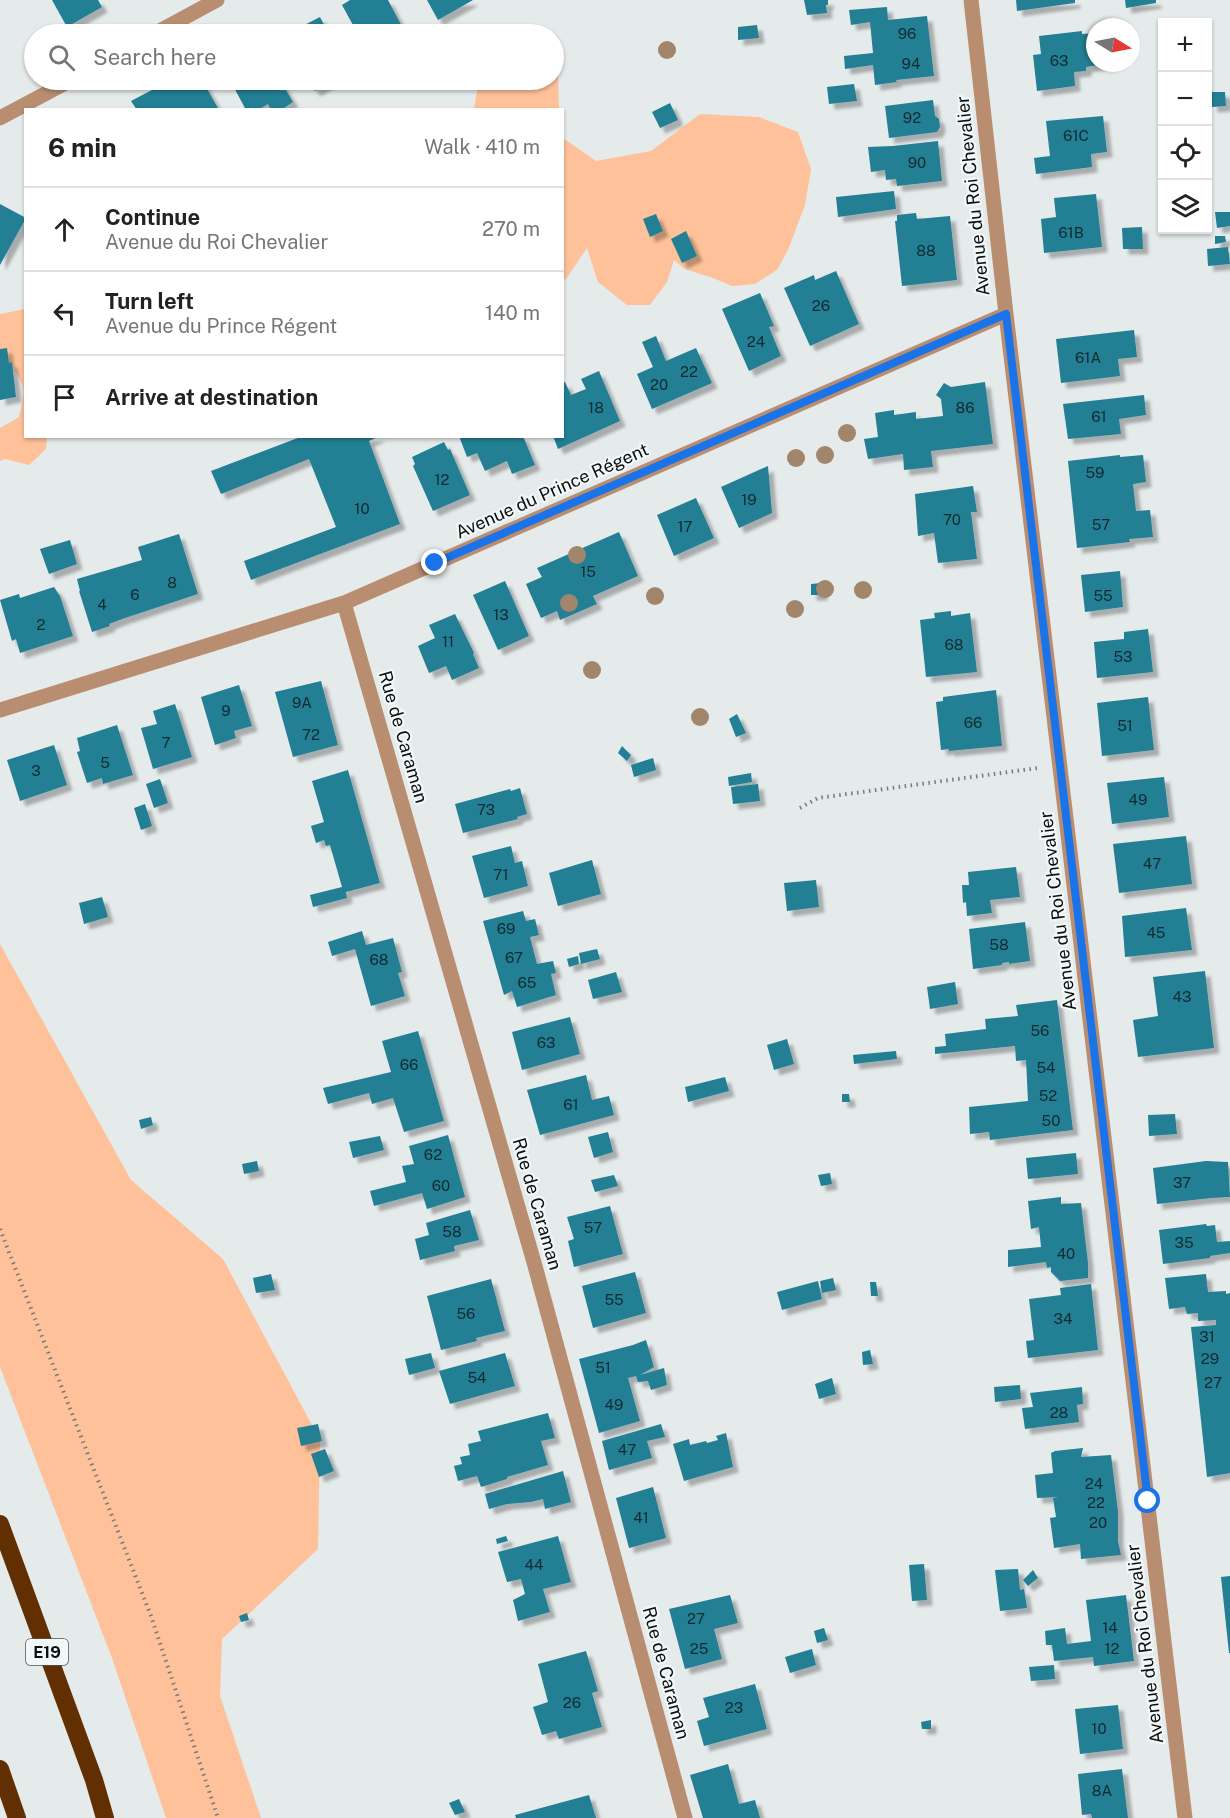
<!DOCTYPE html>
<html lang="en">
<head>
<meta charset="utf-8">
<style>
  body { margin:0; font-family:"Public Sans",sans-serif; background:#f2f2f2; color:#222 }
  .controls { position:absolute; right:18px; top:18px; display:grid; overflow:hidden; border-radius:0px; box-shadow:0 2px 4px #0004 }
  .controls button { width:54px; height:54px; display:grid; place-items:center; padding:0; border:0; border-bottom:2px solid #e0e0e0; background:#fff; color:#222; font:30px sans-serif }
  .compass { position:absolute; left:1086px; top:18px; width:54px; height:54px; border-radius:50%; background:#fff; box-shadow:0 2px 4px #0004; rotate:100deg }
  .stop { position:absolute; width:18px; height:18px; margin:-14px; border:4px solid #1a73e8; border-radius:50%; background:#fff }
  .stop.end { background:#1a73e8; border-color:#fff; box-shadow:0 2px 6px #0008 }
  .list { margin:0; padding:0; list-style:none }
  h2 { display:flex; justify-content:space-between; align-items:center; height:78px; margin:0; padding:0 24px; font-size:26px }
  h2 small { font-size:20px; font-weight:400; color:#767676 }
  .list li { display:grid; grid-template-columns:39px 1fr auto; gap:18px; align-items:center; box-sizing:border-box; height:84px; padding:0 24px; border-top:2px solid #e0e0e0 }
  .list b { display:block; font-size:22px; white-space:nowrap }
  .list p { margin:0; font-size:20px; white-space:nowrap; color:#767676 }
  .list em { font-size:20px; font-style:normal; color:#767676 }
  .icon { flex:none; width:33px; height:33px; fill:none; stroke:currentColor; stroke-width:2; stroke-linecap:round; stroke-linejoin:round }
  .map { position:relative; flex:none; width:1230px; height:1818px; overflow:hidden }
  .search { position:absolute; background:#fff; box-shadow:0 2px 4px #0004; left:24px; top:24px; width:540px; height:66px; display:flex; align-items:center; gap:15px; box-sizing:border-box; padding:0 21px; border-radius:33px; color:#767676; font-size:22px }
  .panel { position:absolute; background:#fff; box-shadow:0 2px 4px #0004; left:24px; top:108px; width:540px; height:330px; border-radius:0px }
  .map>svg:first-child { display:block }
  .green { fill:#fec199 }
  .building { fill:#217f94; filter:url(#shadow) }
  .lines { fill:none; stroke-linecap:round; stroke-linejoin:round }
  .path { stroke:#777a7b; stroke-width:4; stroke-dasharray:1.5 4.5; stroke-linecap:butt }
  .street { stroke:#b98d70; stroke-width:15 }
  .highway { stroke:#612f02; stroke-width:18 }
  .tree { fill:#a2866c }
  .route { stroke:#1a73e8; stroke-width:8 }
  .labels { text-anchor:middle; stroke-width:4.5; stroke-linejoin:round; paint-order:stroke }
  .number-label { font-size:15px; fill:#122a30 }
  .shield { fill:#f2f7f8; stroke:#525455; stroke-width:1.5 }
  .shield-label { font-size:16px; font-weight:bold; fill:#0d0e0f }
  .street-label { font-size:18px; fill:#0d0e0f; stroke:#f2f7f8 }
</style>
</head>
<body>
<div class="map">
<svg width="1230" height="1818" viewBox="0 0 1230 1818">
  <defs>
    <filter id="shadow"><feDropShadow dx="5.5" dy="5.5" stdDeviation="1.5" flood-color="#0004"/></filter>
  </defs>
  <rect width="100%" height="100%" fill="#e5eaeb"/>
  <path class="green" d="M554,68L558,76L559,109H474L479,80H554Z
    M700,114L759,117L798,132L811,169L805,205L788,250L777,270L755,284L732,286L713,278L685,269L674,260L667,282L650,305H627L598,282L587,248L566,279L563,280V138L596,161L651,151Z
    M25,309L26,436L47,437L46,449L29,465L5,459L0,461V428L19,417C25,391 27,387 10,364L0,362V314Z
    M0,944L131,1180L223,1259L320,1440L318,1549L222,1639L220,1696L261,1818H166L112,1658L0,1367Z"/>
  <path class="building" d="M52,0H98L102,7L67,27Z
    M350,0H388L406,34H358L342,5Z
    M427,0H473L438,20Z
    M804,0H828V5H826L827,13L807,15Z
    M1016,0H1075V3L1017,11Z
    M1125,0H1156V3L1126,8Z
    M887,7L888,20L927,16L934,76L896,80L897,82L875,85L873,65L845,69L844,56L873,53L870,22L851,25L849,10Z
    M320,17L329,34H287L318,18Z
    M757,25L759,38L738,40V27Z
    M1082,31V34L1095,33V63H1099V65L1086,67V71L1074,72L1075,86L1037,91L1033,55L1041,54L1039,36Z
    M171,80H202L219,110H137L131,101Z
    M230,80H280L293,102L281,110H271L268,104L258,110H246Z
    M308,80H334L315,91Z
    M854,84L857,101L829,104L827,87Z
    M1211,92H1225L1226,106L1212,107Z
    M933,100L935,116L939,119L940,127L937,132L889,138L885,106Z
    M670,103L678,120L660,128L652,112Z
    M1103,116L1107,152L1091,154L1092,167L1036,174L1034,158L1050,156L1046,121Z
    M938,141L942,181L897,186L896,179L886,180L885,170L871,172L868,147L893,146Z
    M894,191L896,209L838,217L836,197Z
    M1096,194L1102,247L1044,253L1041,219L1056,217L1054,198Z
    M0,204L26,218L0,265Z
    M1215,212H1230V226L1217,228Z
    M916,213L917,219L950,216L957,280L902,286L895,221H897V215Z
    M656,214L663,231L650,237L643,219Z
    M1142,227L1143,249H1123L1122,228Z
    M686,231L697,256L682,263L671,239Z
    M1215,236H1225L1226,242L1215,244Z
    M1228,247L1230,264L1208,266L1207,249Z
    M836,271L859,324L810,346L784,288L814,275L815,280Z
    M760,293L774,326L769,327L781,356L749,371L722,309Z
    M1134,330L1137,357L1118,359L1120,376L1061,383L1056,339Z
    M656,336L666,361L696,348L712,383L652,409L637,374L653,367L642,342Z
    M7,348L9,363L12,362L16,397L0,400V349Z
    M599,371L620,421L558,449L553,436H562V383L565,382L571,395L586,389L581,379Z
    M985,382L993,444L931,451L933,467L904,470L903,454L868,459L864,439L878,437L875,413L894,410V415L916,412V419L943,416L941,399L936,395L944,383L951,387Z
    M1144,395L1146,415L1119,419L1121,434L1068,439L1063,404Z
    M303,436H380L369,441L400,524L251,580L244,561L336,527L309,459L221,494L211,471Z
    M459,436H523L535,465L512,474L507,461L485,471L477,453L467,457Z
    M444,442L448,450L450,449L470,495L433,511L413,466L415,464L412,457Z
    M1120,455V457L1143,455L1146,482L1133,484L1136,511L1150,510L1153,537L1129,539L1130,542L1077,548L1068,461Z
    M768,466L772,513L739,528L721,487Z
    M973,486L977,512H971L977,559L938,563L934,533L918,536L915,494Z
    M696,498L714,538L674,556L657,515Z
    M619,532L638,576L593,596L597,604L560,620L557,611L541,618L526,584L542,577L537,568Z
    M179,534L198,594L125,618L109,624L110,626L92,632L79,591H80L77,579L142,560L138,547Z
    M70,540L77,564L49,574L40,549Z
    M1120,571L1123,607L1085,612L1081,575Z
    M505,581L529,636L498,650L473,595Z
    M822,583V595H811V584Z
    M54,587L60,596L73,636L20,653L16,639L12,641L0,600L19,594L20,598Z
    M951,611V616L970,613L977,672L926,677L920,620L935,618L934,613Z
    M455,614L474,653L473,654L479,668L452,680L446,666L429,673L418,646L435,638L429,625Z
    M1148,629L1153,672L1097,678L1094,642L1124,639V632Z
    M321,681L338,745L293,757L275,692Z
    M239,685L252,726L234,731L236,738L215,745L201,697Z
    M996,690L1002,746L949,751V749L941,750L936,702L943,701V697Z
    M1148,697L1154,750L1102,756L1097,703Z
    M175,704L192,757L153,769L141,728L157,724L153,711Z
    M737,714L746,733L736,737L729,719Z
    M117,725L133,775L103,784L102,778L87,783L77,752L80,751L77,738Z
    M54,745L67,785L20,801L7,760Z
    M622,746L631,755L627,761L618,753Z
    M653,758L656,770L634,777L631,765Z
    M348,770L380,883L346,892L347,898L313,907L310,895L342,887L330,845L326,846L324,840L316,843L311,826L324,822L312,781Z
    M751,773L752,782L729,786L728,777Z
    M1164,777L1169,817L1112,824L1107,783Z
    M160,779L168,803L154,808L146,784Z
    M758,784L760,801L733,804L731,787Z
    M520,788L527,814L517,817L518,819L463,833L455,804L510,789L511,791Z
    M145,804L152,826L141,830L134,808Z
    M1186,836L1192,884L1119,893L1113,844Z
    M511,846L515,863L522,861L528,886L484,898L472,856Z
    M592,860L601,894L558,906L549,873Z
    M1016,867L1020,897L990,900L992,913L967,916L966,902L963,903L962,885H969L968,872Z
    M816,880L819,907L787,911L784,883Z
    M102,897L108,917L84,924L79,903Z
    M1186,908L1192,950L1125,957L1122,916Z
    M523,911L526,921L535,919L539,935L530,937L537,964L553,961L556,973L551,974L556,995L517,1007L512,991L504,995L483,921Z
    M1025,922L1030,961L1009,964V962L1002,963V965L973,969L969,929Z
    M362,931L366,945L393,938L402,972L398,973L405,996L371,1006L355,949L332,956L328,942Z
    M597,949L600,959L581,964L579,953Z
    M578,956L579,964L569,967L567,959Z
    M1205,971L1214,1048L1138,1057L1133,1020L1158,1016L1153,977Z
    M616,972L622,992L593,999L588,980Z
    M955,982L958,1004L930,1009L927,987Z
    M1057,1000L1073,1130L990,1140L989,1132L970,1134L969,1107L1028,1101L1026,1060L1016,1061L1015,1046L935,1054V1047L946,1046L945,1034L986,1029L985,1019L1018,1016L1016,1005Z
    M570,1017L580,1054L522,1070L512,1032Z
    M418,1031L444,1121L404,1132L393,1098L372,1104L369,1093L328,1104L323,1088L391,1072L382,1041Z
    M787,1039L794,1064L774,1070L767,1045Z
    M896,1051L897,1059L854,1064L853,1055Z
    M586,1075L592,1100L609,1096L614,1115L540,1135L527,1090Z
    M725,1077L729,1091L688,1102L685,1087Z
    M842,1094H849L850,1102H842Z
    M1175,1114L1177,1134L1149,1136L1148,1115Z
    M151,1117L153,1125L141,1129L139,1120Z
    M608,1132L613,1152L594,1158L588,1137Z
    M448,1135L465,1197L427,1209L422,1193L374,1206L370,1191L406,1182L402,1166L414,1164L409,1146Z
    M380,1136L384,1150L353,1158L349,1142Z
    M1076,1153L1078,1174L1028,1179L1026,1158Z
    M257,1161L259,1171L244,1174L242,1164Z
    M1206,1161L1228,1162L1230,1197L1211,1198L1157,1204L1153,1168Z
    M830,1173L832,1184L821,1186L818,1175Z
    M614,1175L618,1186L595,1192L591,1180Z
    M1061,1197V1204L1081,1203L1088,1263V1278L1060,1281L1051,1272V1267L1047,1268L1046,1262L1008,1267V1250L1041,1247L1039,1227L1031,1229L1028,1201Z
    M610,1206L623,1254L574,1267L568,1241L574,1239L567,1217Z
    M470,1210L479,1240L454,1246L455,1251L420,1260L415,1239L429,1235L426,1223Z
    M1206,1224L1207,1226L1215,1225L1217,1242L1230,1241V1253L1210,1256V1258L1163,1264L1159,1230Z
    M635,1272L646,1313L593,1328L582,1286Z
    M271,1274L275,1290L256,1293L253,1278Z
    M1206,1274L1208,1292L1226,1291V1294L1230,1293V1473L1207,1477L1191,1327L1216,1325V1320L1198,1321V1313L1187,1314L1185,1307L1169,1309L1165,1278Z
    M833,1278L836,1290L822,1293L820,1281Z
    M491,1279L505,1331L476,1338L477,1341L441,1350L427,1296Z
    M818,1281L822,1299L782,1310L777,1292Z
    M870,1282H876L878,1296H871Z
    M1091,1284L1098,1350L1028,1358L1026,1341L1034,1340L1029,1299L1061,1295L1060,1288Z
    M646,1340L654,1367L640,1375L664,1368L667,1385L651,1390L648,1381L638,1382L636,1376L628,1378L640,1421L599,1433L579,1359L633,1345Z
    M870,1350L873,1364L863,1365L862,1352Z
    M431,1353L435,1368L409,1375L405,1359Z
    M505,1353L515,1386L450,1404L439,1371Z
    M832,1378L836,1394L819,1399L815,1384Z
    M1020,1385L1021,1399L995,1402L994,1387Z
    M1082,1387L1083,1404L1077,1405L1079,1422L1025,1429L1022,1408L1033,1407L1030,1393Z
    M548,1413L555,1438L541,1441L548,1465L507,1477V1479L481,1487L477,1476L458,1481L454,1466L462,1464L460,1457L470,1455L468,1444L481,1441L478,1431Z
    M318,1424L322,1441L301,1446L297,1428Z
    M661,1424L665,1437L647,1441L652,1458L609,1470L602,1441Z
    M726,1433L733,1467L684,1481L673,1444L689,1439L690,1445L706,1441L707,1443L718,1440L716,1436Z
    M1083,1448L1081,1457L1111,1455L1118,1511V1541L1121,1555L1081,1559L1080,1544L1054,1548L1050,1518L1056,1517L1053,1498L1059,1497L1037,1498L1035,1475L1053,1473L1051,1453L1055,1451Z
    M325,1449L334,1471L319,1477L311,1454Z
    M563,1471L571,1502L545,1509L543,1499L531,1502L507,1504L489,1509L485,1494Z
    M653,1487L666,1538L629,1548L616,1498Z
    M506,1536L508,1541L497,1544L496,1539Z
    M558,1536L571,1582L543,1589L550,1612L518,1621L513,1600L525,1594L521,1579L507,1582L498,1552Z
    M924,1564L927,1600L912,1601L909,1565Z
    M1018,1569L1020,1590L1024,1589L1027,1608L1000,1611L995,1570Z
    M1033,1570L1038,1578L1028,1586L1023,1580Z
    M1230,1576V1653H1229L1221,1577Z
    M730,1595L738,1623L714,1629L722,1659L685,1669L669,1609Z
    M1126,1595L1134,1661L1094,1666L1093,1657L1054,1661L1052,1645H1046L1045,1631L1065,1628L1067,1644L1091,1641L1086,1600Z
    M247,1613L249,1620L241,1622L239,1616Z
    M824,1628L828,1640L817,1643L814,1631Z
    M812,1649L816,1665L790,1673L785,1657Z
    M586,1651L598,1691L592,1693L602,1727L559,1739L556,1731L542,1735L533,1707L548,1702L538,1664Z
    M1054,1665L1055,1679L1031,1681L1029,1667Z
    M755,1684L767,1729L704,1746L697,1721L709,1717L703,1698Z
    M1118,1705L1123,1749L1080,1754L1075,1709Z
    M931,1720V1729H922L921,1722Z
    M728,1764L739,1804L755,1800L760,1818H703L690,1775Z
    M1122,1769L1128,1818H1092L1091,1814L1082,1815L1078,1774Z
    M589,1795L596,1818H516L515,1815Z
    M459,1799L465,1812L455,1815L449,1803Z"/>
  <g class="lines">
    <path class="path" d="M800,808L818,798L1038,768
      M0,1229L151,1616L218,1818"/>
    <path class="street" d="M971,0L1006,314L1185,1818
      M154,34L217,0
      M0,118L71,80
      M344,603L535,1266L685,1818
      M0,710L344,603L1006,314"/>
    <path class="highway" d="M0,1524L94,1780L105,1818
      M0,1769L17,1818"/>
  </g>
  <g class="tree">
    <circle cx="667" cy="50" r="9"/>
    <circle cx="847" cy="433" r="9"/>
    <circle cx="825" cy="455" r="9"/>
    <circle cx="796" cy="458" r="9"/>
    <circle cx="577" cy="555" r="9"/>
    <circle cx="825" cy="589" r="9"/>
    <circle cx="863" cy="590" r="9"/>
    <circle cx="655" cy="596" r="9"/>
    <circle cx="569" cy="603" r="9"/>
    <circle cx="795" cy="609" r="9"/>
    <circle cx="592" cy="670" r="9"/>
    <circle cx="700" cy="717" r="9"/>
  </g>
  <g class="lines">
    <path class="route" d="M435,563L1006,314L1148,1501"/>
  </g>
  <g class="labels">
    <g class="number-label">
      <text x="907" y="39">96</text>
      <text x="1059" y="66">63</text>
      <text x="911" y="69">94</text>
      <text x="912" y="123">92</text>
      <text x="1076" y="141">61C</text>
      <text x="917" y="168">90</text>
      <text x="1071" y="238">61B</text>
      <text x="926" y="256">88</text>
      <text x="821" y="311">26</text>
      <text x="756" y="347">24</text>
      <text x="1088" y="363">61A</text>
      <text x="689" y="377">22</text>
      <text x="659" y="390">20</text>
      <text x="596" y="413">18</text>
      <text x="965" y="413">86</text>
      <text x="1099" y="422">61</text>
      <text x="1095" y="478">59</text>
      <text x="442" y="485">12</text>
      <text x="749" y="505">19</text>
      <text x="362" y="514">10</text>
      <text x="952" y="525">70</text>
      <text x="1101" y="530">57</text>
      <text x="685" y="532">17</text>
      <text x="588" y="577">15</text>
      <text x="172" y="588">8</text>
      <text x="135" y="600">6</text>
      <text x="1103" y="601">55</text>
      <text x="102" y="610">4</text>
      <text x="501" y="620">13</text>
      <text x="41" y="630">2</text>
      <text x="448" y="647">11</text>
      <text x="954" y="650">68</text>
      <text x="1123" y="662">53</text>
      <text x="302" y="708">9A</text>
      <text x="226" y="716">9</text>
      <text x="973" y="728">66</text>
      <text x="1125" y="731">51</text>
      <text x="311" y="740">72</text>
      <text x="166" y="748">7</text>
      <text x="105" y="768">5</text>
      <text x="36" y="776">3</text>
      <text x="1138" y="805">49</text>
      <text x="486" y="815">73</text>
      <text x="1152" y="869">47</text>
      <text x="501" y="880">71</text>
      <text x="506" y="934">69</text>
      <text x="1156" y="938">45</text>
      <text x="999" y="950">58</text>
      <text x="514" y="963">67</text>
      <text x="379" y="965">68</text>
      <text x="527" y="988">65</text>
      <text x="1182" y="1002">43</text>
      <text x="1040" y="1036">56</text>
      <text x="546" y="1048">63</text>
      <text x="409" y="1070">66</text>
      <text x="1046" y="1073">54</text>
      <text x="1048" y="1101">52</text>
      <text x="571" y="1110">61</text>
      <text x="1051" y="1126">50</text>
      <text x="433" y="1160">62</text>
      <text x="1182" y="1188">37</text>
      <text x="441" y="1191">60</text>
      <text x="593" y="1233">57</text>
      <text x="452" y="1237">58</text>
      <text x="1184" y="1248">35</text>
      <text x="1066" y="1259">40</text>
      <text x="614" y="1305">55</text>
      <text x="466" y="1319">56</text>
      <text x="1063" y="1324">34</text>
      <text x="1207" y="1342">31</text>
      <text x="1210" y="1364">29</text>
      <text x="603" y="1373">51</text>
      <text x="477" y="1383">54</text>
      <text x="1213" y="1388">27</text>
      <text x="614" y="1410">49</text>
      <text x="1059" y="1418">28</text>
      <text x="627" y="1455">47</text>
      <text x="1094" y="1489">24</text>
      <text x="1096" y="1508">22</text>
      <text x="641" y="1523">41</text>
      <text x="1098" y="1528">20</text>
      <text x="534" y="1570">44</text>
      <text x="696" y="1624">27</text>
      <text x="1110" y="1633">14</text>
      <text x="699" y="1654">25</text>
      <text x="1112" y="1654">12</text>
      <text x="572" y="1708">26</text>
      <text x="734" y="1713">23</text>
      <text x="1099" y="1734">10</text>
      <text x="1102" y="1796">8A</text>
    </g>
    <rect class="shield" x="26" y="1639" width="42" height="26" rx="4.5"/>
    <g class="shield-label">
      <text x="47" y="1658">E19</text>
    </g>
    <g class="street-label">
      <text transform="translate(973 196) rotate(-96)" y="6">Avenue du Roi Chevalier</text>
      <text transform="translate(552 491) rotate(-24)" y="6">Avenue du Prince Régent</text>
      <text transform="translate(403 737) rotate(74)" y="6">Rue de Caraman</text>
      <text transform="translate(1058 911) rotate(-97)" y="6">Avenue du Roi Chevalier</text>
      <text transform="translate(537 1204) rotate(74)" y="6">Rue de Caraman</text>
      <text transform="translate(1145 1644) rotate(-97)" y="6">Avenue du Roi Chevalier</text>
      <text transform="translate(666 1673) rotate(75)" y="6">Rue de Caraman</text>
    </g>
  </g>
</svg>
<div class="controls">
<button>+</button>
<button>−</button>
<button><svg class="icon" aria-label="locate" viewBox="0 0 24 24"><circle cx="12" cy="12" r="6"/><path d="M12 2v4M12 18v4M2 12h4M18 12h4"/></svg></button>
<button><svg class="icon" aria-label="layers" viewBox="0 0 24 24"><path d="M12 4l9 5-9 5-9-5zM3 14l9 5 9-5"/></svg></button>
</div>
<svg class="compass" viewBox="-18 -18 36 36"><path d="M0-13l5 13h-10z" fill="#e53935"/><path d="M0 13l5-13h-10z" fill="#767676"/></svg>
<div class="stop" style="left:1148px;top:1501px"></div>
<div class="stop end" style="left:435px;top:563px"></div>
<div class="search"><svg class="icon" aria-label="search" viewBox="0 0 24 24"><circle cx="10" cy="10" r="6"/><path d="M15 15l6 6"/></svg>Search here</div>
<section class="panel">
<h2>6 min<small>Walk · 410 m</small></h2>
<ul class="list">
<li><svg class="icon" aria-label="ahead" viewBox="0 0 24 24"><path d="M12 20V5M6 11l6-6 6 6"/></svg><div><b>Continue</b><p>Avenue du Roi Chevalier</p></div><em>270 m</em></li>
<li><svg class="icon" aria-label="left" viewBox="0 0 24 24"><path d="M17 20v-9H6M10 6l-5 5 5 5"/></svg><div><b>Turn left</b><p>Avenue du Prince Régent</p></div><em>140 m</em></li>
<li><svg class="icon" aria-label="arrive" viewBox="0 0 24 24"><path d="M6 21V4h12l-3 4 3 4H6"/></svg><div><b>Arrive at destination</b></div></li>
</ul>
</section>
</div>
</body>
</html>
